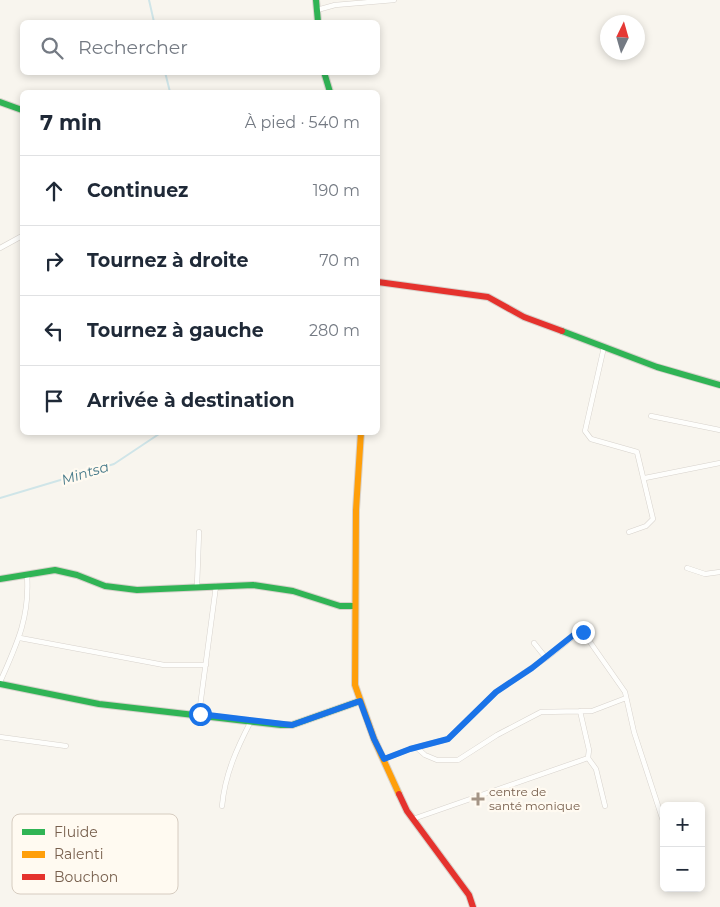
<!DOCTYPE html>
<html lang="fr">
<head>
<meta charset="utf-8">
<style>
  body { margin:0; font-family:Montserrat,sans-serif; background:#f6f6f7; color:#1f2937 }
  .controls { position:absolute; right:15px; bottom:15px; display:grid; overflow:hidden; border-radius:8px; box-shadow:0 2px 8px #0003 }
  .controls button { width:45px; height:45px; display:grid; place-items:center; padding:0; border:0; border-bottom:1px solid #e0e1e3; background:#fff; color:#1f2937; font:25px sans-serif }
  .compass { position:absolute; left:600px; top:15px; width:45px; height:45px; border-radius:50%; background:#fff; box-shadow:0 2px 8px #0003; rotate:5deg }
  .stop { position:absolute; width:15px; height:15px; margin:-11px; border:4px solid #1a73e8; border-radius:50%; background:#fff }
  .stop.end { background:#1a73e8; border-color:#fff; box-shadow:0 1px 5px #0008 }
  .list { margin:0; padding:0; list-style:none }
  h2 { display:flex; justify-content:space-between; align-items:center; height:65px; margin:0; padding:0 20px; font-size:21px }
  h2 small { font-size:16px; font-weight:400; color:#747a83 }
  .list li { display:grid; grid-template-columns:32px 1fr auto; gap:15px; align-items:center; box-sizing:border-box; height:70px; padding:0 20px; border-top:1px solid #e0e1e3 }
  .list b { display:block; font-size:19px; white-space:nowrap }
  .list em { font-size:16px; font-style:normal; color:#747a83 }
  .icon { flex:none; width:28px; height:28px; fill:none; stroke:currentColor; stroke-width:2; stroke-linecap:round; stroke-linejoin:round }
  .map { position:relative; flex:none; width:720px; height:907px; overflow:hidden }
  .search { position:absolute; background:#fff; box-shadow:0 2px 8px #0003; left:20px; top:20px; width:360px; height:55px; display:flex; align-items:center; gap:12px; box-sizing:border-box; padding:0 18px; border-radius:8px; color:#747a83; font-size:19px }
  .panel { position:absolute; background:#fff; box-shadow:0 2px 8px #0003; left:20px; top:90px; width:360px; height:345px; border-radius:8px }
  .map>svg:first-child { display:block }
  .lines { fill:none; stroke-linecap:round; stroke-linejoin:round }
  .stream { stroke:#cfe5e8; stroke-width:2 }
  .street-casing { stroke:#d7d2cc; stroke-width:5.5 }
  .fast-casing { stroke:#d8d2cc; stroke-width:8 }
  .slow-casing { stroke:#d8d2cc; stroke-width:8 }
  .jam-casing { stroke:#d8d2cc; stroke-width:8 }
  .street { stroke:#fefefc; stroke-width:4.5 }
  .fast { stroke:#30b455; stroke-width:6 }
  .slow { stroke:#ff9f0a; stroke-width:6 }
  .jam { stroke:#e5322d; stroke-width:6 }
  .route { stroke:#1a73e8; stroke-width:6 }
  .poi-dot { fill:#a49485; stroke:#fffaf1; stroke-width:2 }
  .labels { text-anchor:middle; stroke-width:4.5; stroke-linejoin:round; paint-order:stroke }
  .poi-label { font-size:12px; fill:#775f4d; stroke:#fffaf1; text-anchor:start }
  .water-label { font-size:14px; font-style:italic; fill:#477a8a; stroke:#fffaf1 }
  .key { fill:#fffaf1; stroke:#d6ccc0; stroke-width:1 }
  .key-label { font-size:14px; fill:#775f4d }
</style>
</head>
<body>
<div class="map">
<svg width="720" height="907" viewBox="0 0 720 907">
  <rect width="100%" height="100%" fill="#f8f5ee"/>
  <g class="lines">
    <path class="stream" d="M149,0L154,22
      M165,72L170,92
      M0,498L114,464L162,432"/>
    <g class="street-casing">
      <path id="street" d="M317,10L335,5L394,0
        M0,248L22,236
        M604,347L585,431L591,439L637,452L653,519L646,526L629,532
        M651,416L720,430
        M645,478L720,463
        M687,568L705,574L720,572
        M197,586L199,532
        M20,638L164,665H206
        M546,658L579,632H583L625,692L634,732L664,824
        M0,682C17,644 30,617 27,575
        M199,714L216,586
        M0,737L66,746
        M417,748L425,755L437,760H458L497,735L541,712L592,711L626,698
        M588,758L596,769L605,806
        M384,759L410,749L448,739L496,692L546,658L534,643
        M222,806C225,774 237,748 251,721
        M413,819L588,758L589,750L580,711"/>
    </g>
    <g class="fast-casing">
      <path id="fast" d="M316,0L318,22
        M324,72L330,92
        M0,102L22,110
        M562,331L657,367L720,385
        M0,579L55,570L77,575L105,586L137,590L253,585L293,591L340,606H354
        M0,684L99,704L281,725H292L360,701"/>
    </g>
    <g class="slow-casing">
      <path id="slow" d="M361,432L356,510L355,685L374,739L399,794"/>
    </g>
    <g class="jam-casing">
      <path id="jam" d="M378,282L488,297L524,317L562,331
        M399,794L407,811L469,895L473,907"/>
    </g>
    <use href="#street" class="street"/>
    <use href="#fast" class="fast"/>
    <use href="#slow" class="slow"/>
    <use href="#jam" class="jam"/>
  </g>
  <g class="lines">
    <path class="route" d="M200,714L292,725L360,701L374,739L384,759L410,749L448,739L496,692L532,668L576,633L583,632"/>
  </g>
  <path class="poi-dot" d="M475.5 791.5h5v5h5v5h-5v5h-5v-5h-5v-5h5z"/>
  <g class="labels">
    <g class="poi-label">
      <text x="489" y="796">centre de<tspan x="489" dy="14">santé monique</tspan></text>
    </g>
    <g class="water-label">
      <text transform="translate(85 473) rotate(-17)" y="5">Mintsa</text>
    </g>
  </g>
  <rect x="12" y="814" width="166" height="80" rx="8" class="key"/>
  <rect x="22" y="829" width="23" height="6" fill="#30b455"/>
  <rect x="22" y="851" width="23" height="7" fill="#ff9f0a"/>
  <rect x="22" y="874" width="23" height="6" fill="#e5322d"/>
  <g class="key-label">
    <text x="54" y="837">Fluide</text>
    <text x="54" y="859">Ralenti</text>
    <text x="54" y="882">Bouchon</text>
  </g>
</svg>
<div class="controls">
<button>+</button>
<button>−</button>
</div>
<svg class="compass" viewBox="-18 -18 36 36"><path d="M0-13l5 13h-10z" fill="#e53935"/><path d="M0 13l5-13h-10z" fill="#747a83"/></svg>
<div class="stop" style="left:200px;top:714px"></div>
<div class="stop end" style="left:583px;top:632px"></div>
<div class="search"><svg class="icon" aria-label="search" viewBox="0 0 24 24"><circle cx="10" cy="10" r="6"/><path d="M15 15l6 6"/></svg>Rechercher</div>
<section class="panel">
<h2>7 min<small>À pied · 540 m</small></h2>
<ul class="list">
<li><svg class="icon" aria-label="ahead" viewBox="0 0 24 24"><path d="M12 20V5M6 11l6-6 6 6"/></svg><div><b>Continuez</b></div><em>190 m</em></li>
<li><svg class="icon" aria-label="right" viewBox="0 0 24 24"><path d="M7 20v-9h11M14 6l5 5-5 5"/></svg><div><b>Tournez à droite</b></div><em>70 m</em></li>
<li><svg class="icon" aria-label="left" viewBox="0 0 24 24"><path d="M17 20v-9H6M10 6l-5 5 5 5"/></svg><div><b>Tournez à gauche</b></div><em>280 m</em></li>
<li><svg class="icon" aria-label="arrive" viewBox="0 0 24 24"><path d="M6 21V4h12l-3 4 3 4H6"/></svg><div><b>Arrivée à destination</b></div></li>
</ul>
</section>
</div>
</body>
</html>
